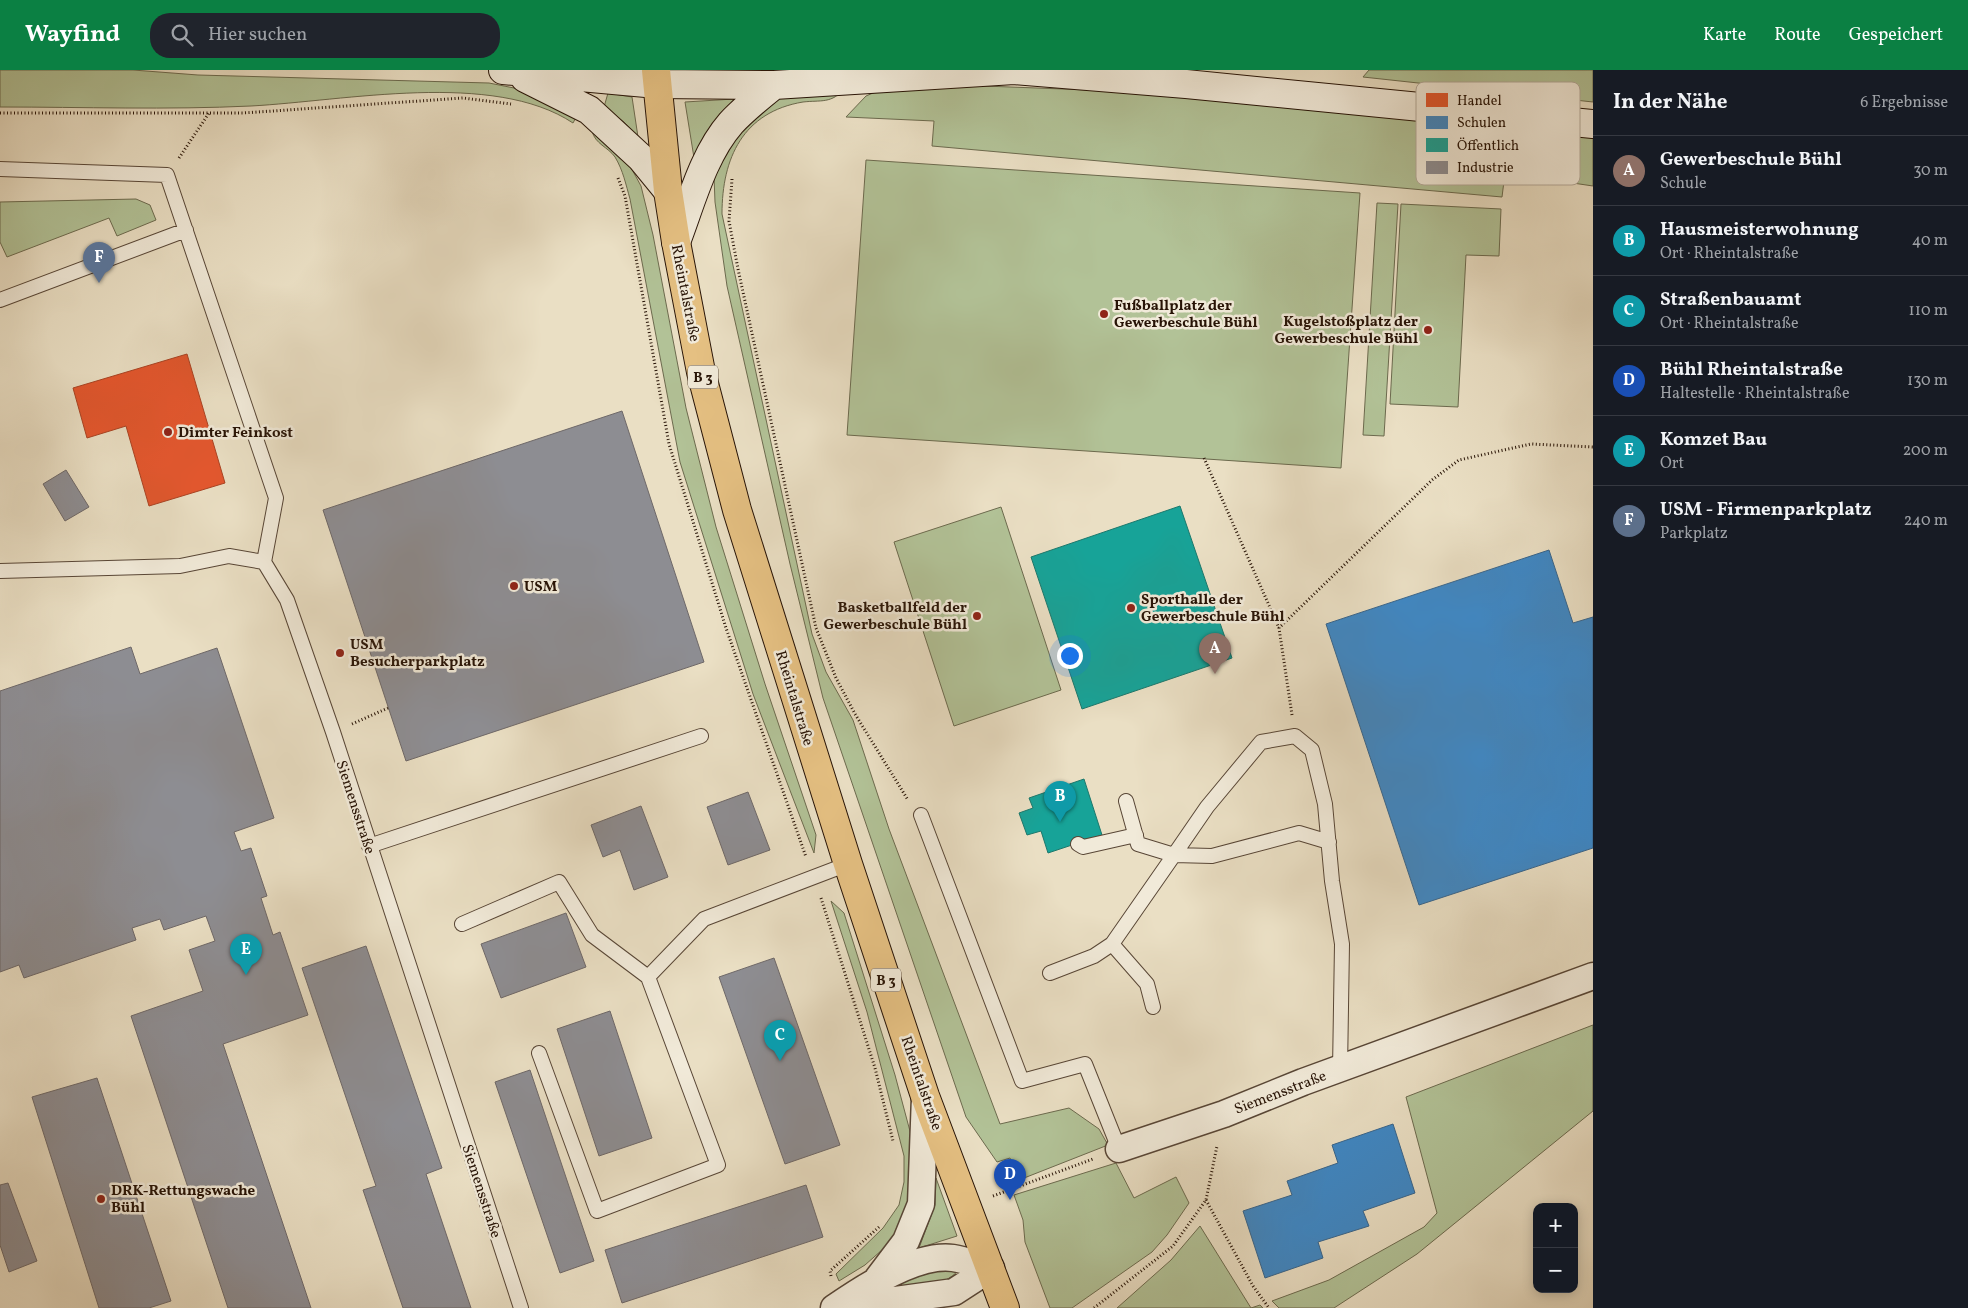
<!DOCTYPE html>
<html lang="de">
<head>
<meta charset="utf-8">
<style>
  body { margin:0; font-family:Vollkorn,serif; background:#20242c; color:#f1f3f6 }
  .controls { position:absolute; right:15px; bottom:15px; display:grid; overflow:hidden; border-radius:10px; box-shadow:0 2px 12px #0003 }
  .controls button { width:45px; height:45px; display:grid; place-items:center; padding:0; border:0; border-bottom:1px solid #363941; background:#171b24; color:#f1f3f6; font:25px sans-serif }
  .you { position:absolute; left:1069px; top:585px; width:18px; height:18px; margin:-12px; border:4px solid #fff; border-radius:50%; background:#1a73e8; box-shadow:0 0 0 8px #1a73e833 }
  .badge { display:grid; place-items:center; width:32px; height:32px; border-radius:50%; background:#0b8043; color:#fff; font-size:16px; font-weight:700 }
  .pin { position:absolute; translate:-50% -41px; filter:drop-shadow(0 1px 2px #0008) }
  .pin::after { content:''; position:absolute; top:26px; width:18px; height:15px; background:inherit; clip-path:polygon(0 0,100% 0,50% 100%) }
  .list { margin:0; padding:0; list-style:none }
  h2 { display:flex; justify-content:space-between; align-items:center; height:65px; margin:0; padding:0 20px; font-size:21px }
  h2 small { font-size:16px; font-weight:400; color:#9ea1a6 }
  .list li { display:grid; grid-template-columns:32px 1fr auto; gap:15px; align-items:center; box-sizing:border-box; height:70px; padding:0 20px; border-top:1px solid #363941 }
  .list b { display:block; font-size:19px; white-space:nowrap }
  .list p { margin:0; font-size:16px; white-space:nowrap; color:#9ea1a6 }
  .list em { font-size:16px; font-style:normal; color:#9ea1a6 }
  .icon { flex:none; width:28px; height:28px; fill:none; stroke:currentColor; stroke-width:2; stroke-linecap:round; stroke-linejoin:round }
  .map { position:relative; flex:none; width:1593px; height:1238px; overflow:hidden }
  header { display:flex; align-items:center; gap:30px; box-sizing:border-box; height:70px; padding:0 25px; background:#0b8043; color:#fff }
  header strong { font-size:24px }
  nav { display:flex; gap:28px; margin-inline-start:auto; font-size:18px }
  .search { width:350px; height:45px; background:#20242c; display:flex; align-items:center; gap:12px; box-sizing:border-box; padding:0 18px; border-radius:20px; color:#9ea1a6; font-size:19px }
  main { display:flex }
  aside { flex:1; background:#171b24 }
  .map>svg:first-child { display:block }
  .green { fill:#b2c297; stroke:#6c6a4e }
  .shops { fill:#e4572e; stroke:#ab4322 }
  .schools { fill:#3f88c5; stroke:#38658c }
  .public { fill:#17a398; stroke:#1c786c }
  .industry { fill:#8d8d92; stroke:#6e6868 }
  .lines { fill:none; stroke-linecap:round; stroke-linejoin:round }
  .lane-casing { stroke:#584636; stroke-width:16 }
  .street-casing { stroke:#584636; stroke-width:29 }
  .secondary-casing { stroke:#271306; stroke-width:30 }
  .primary-casing { stroke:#271306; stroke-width:30 }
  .path { stroke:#271306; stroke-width:3; stroke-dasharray:1 2.5; stroke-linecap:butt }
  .lane { stroke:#f1ead9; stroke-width:14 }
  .street { stroke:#f1ead9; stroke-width:26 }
  .secondary { stroke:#f1ead9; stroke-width:28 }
  .primary { stroke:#e5c082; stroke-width:28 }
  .poi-dot { fill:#8f2418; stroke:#f1ead9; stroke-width:2 }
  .labels { text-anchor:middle; stroke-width:5; stroke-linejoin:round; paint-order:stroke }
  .shield { fill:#f1ead9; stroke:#645445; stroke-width:1 }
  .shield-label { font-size:14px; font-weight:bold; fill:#271306 }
  .street-label { font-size:15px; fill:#271306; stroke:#f1ead9 }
  .poi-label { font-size:15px; font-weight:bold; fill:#271306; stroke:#f1ead9; text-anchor:start }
  .key { fill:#f1ead9; stroke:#b4aa9a; stroke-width:1 }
  .key-label { font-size:14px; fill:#271306 }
</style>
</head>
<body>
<header>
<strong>Wayfind</strong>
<div class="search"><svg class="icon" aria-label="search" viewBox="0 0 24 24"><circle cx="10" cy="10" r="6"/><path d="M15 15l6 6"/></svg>Hier suchen</div>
<nav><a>Karte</a><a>Route</a><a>Gespeichert</a></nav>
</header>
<main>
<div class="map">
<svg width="1593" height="1238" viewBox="0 0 1593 1238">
  <rect width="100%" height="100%" fill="#eadfc4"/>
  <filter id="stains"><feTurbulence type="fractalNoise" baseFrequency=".004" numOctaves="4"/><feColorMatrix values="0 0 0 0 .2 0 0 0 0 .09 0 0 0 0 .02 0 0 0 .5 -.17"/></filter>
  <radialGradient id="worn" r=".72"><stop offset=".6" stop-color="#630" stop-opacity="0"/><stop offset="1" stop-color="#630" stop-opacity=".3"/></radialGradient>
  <path class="green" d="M0,0H133L198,5L489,13L529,21L580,40L573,53C493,0 345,31 251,36C167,40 83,37 0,37Z
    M1369,0H1593V32L1363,7Z
    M931,14L1142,22L1593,63V116L1505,103L1502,127L932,76L934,51L846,47L866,26L887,17Z
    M844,18C833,34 820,30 803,32C743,42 722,88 722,144L812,564L826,602L853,650L889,759L1000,1054L1069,1038L1099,1059L1108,1075L1019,1110L1010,1088L997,1092L966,1047L823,628L790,494L727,216L715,132L714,106L738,57L781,24Z
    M608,23L632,27L638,67L624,52L604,37Z
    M734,29L711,60L695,94L685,32Z
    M592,61L623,83L641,116L653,165L686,338L716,457L765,614L816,765L814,783L753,624L680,392L630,129C626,115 623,100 615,87C608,77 595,74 592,61Z
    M866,90L1360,123L1341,398L847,365Z
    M136,129L150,135L156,150L117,166L109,148L7,187L0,172V132Z
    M1377,133L1398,134L1384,366L1363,365Z
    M1401,134L1501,139L1499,186L1466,185L1458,337L1390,334Z
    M1001,437L1061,620L954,656L894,472Z
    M831,831L844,843L895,1005L911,1065L909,1143L891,1172L865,1195L839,1211L836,1204L883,1158L899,1135L904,1112V1086L867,942Z
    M1593,955V1041L1417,1184L1334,1238H1279L1272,1231L1329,1210L1424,1157L1437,1143L1406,1027Z
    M1116,1093L1134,1128L1176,1107L1189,1133L1167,1165L1152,1182L1072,1238H1050L1025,1172L1023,1150L1014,1125Z
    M936,1108L957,1166L919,1178L935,1135Z
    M1200,1156L1251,1238L1260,1235L1263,1238H1117L1171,1190Z
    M938,1199L959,1200C942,1218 918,1217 895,1221L893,1215Z"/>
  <path class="shops" d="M187,284L225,413L149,436L126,356L87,368L73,318Z"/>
  <path class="schools" d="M1549,480L1573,553L1593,547V778L1419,835L1326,554Z
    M1393,1054L1415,1123L1363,1141L1369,1156L1318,1172L1323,1188L1265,1208L1243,1141L1292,1125L1287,1111L1338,1093L1332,1075Z"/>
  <path class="public" d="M1180,436L1232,588L1082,639L1031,487Z
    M1084,709L1102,765L1048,783L1041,761L1027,765L1019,743L1033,738L1029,728Z"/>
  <path class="industry" d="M622,341L704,592L406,691L323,440Z
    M66,400L89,437L65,451L43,414Z
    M131,577L140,604L217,578L274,748L234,762L241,781L251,778L267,826L261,828L273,865L280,862L308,945L223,974L311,1238H228L131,946L203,921L189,880L215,871L206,846L164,860L160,849L132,858L136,870L24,908L19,895L0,902V621Z
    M748,722L770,780L728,795L707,737Z
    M641,736L668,807L634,820L620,780L603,787L591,755Z
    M566,843L586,897L501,928L481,874Z
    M366,876L442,1098L426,1104L471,1238H403L363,1120L376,1116L302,898Z
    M774,888L840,1075L785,1094L719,907Z
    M610,941L652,1068L599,1086L557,959Z
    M530,1000L594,1191L560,1203L495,1012Z
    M97,1008L171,1231L149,1238H99L32,1027Z
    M8,1113L37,1191L9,1202L0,1175V1115Z
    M806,1115L823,1167L622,1233L605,1180Z"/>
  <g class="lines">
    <g class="lane-casing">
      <path id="lane" d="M0,99L167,105L276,428L264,492
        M0,230L186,160
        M0,501L180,496L229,486L264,492L287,530L333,662L521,1238
        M1126,731L1138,774L1174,785L1207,737L1261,672L1295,666L1312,680L1325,734L1332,811L1342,874L1340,1000
        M921,745L1022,1011L1085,994L1119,1079
        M1078,774L1083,777L1136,765
        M369,776L701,666
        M462,854L559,812L592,865L648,907
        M1112,874L1147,914L1153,937
        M1050,903L1094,886L1112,874L1174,785L1212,786L1299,763L1329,772
        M539,983L597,1141L718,1095L648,907L704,849L848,794"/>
    </g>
    <g class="street-casing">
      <path id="street" d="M1119,1079L1224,1044L1303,1012L1593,906
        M878,1208L906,1171L921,1134L925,1026
        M834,1238C863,1218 916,1183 953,1188C966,1190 979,1195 991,1198
        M837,1238L954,1222L991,1198"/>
    </g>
    <g class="secondary-casing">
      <path id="secondary" d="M503,0L657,14L774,15L1014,0
        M1013,0L1186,14L1593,54
        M525,8L589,40L641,88L668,121
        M676,172C691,133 703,85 731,53C744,39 759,27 774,15"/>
    </g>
    <g class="primary-casing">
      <path id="primary" d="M656,0L668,121L676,172L701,302L737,440L848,794L925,1026L1005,1238"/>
    </g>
    <path class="path" d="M0,43H243L463,28L511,34
      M179,88L209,43
      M618,108L625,126L669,374L726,558L806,787
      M732,109L729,151L738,199L816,558L836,608L855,644L908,730
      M1204,388L1279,558
      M1292,645L1279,558L1432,410L1459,390L1531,374L1593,377
      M352,654L388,638
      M821,828L875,998L893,1071
      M993,1126L1093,1089
      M1206,1130L1253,1216L1269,1238
      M831,1206L830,1201L879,1157
      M1094,1238L1173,1176L1206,1130L1217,1076"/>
    <use href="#lane" class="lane"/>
    <use href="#street" class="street"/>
    <use href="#secondary" class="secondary"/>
    <use href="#primary" class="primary"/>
  </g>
  <g class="poi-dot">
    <circle cx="1104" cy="244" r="5"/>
    <circle cx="1428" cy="260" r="5"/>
    <circle cx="168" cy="362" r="5"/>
    <circle cx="514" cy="516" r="5"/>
    <circle cx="1131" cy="538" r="5"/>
    <circle cx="977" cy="546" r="5"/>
    <circle cx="340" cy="583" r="5"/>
    <circle cx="101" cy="1129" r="5"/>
  </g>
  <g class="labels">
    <g class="shield">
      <rect x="688" y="295.5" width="30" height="23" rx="4"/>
      <rect x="871" y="898.5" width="30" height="23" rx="4"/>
    </g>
    <g class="shield-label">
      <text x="703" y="312">B 3</text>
      <text x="886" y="915">B 3</text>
    </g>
    <g class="street-label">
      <text transform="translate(686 223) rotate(79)" y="5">Rheintalstraße</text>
      <text transform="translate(795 628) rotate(73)" y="5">Rheintalstraße</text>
      <text transform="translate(356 737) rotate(72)" y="5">Siemensstraße</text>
      <text transform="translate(922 1013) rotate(71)" y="5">Rheintalstraße</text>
      <text transform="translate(1280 1022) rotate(-21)" y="5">Siemensstraße</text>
      <text transform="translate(482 1121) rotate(72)" y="5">Siemensstraße</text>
    </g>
    <g class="poi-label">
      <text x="1114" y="240">Fußballplatz der<tspan x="1114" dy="17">Gewerbeschule Bühl</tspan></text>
      <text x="1418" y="256" text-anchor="end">Kugelstoßplatz der<tspan x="1418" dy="17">Gewerbeschule Bühl</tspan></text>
      <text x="178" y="367">Dimter Feinkost</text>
      <text x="524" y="521">USM</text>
      <text x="1141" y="534">Sporthalle der<tspan x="1141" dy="17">Gewerbeschule Bühl</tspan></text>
      <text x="967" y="542" text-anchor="end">Basketballfeld der<tspan x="967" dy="17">Gewerbeschule Bühl</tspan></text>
      <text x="350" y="579">USM<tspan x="350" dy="17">Besucherparkplatz</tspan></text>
      <text x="111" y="1125">DRK-Rettungswache<tspan x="111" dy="17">Bühl</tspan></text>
    </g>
  </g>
  <rect x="1416" y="12" width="164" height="103" rx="8" class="key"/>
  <rect x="1426" y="23" width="22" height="14" fill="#e4572e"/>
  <rect x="1426" y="46" width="22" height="13" fill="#3f88c5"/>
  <rect x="1426" y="68" width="22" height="14" fill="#17a398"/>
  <rect x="1426" y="91" width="22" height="13" fill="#8d8d92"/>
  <g class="key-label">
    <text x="1457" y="35">Handel</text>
    <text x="1457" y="57">Schulen</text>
    <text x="1457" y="80">Öffentlich</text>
    <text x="1457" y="102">Industrie</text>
  </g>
  <rect width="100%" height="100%" filter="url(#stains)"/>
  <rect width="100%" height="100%" fill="url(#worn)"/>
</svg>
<div class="controls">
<button>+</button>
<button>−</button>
</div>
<div class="you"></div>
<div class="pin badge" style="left:1215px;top:604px;background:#8d6e63">A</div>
<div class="pin badge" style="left:1060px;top:752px;background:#0f9aa8">B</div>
<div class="pin badge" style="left:780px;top:991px;background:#0f9aa8">C</div>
<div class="pin badge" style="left:1010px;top:1130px;background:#1a4fb4">D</div>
<div class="pin badge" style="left:246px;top:905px;background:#0f9aa8">E</div>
<div class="pin badge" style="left:99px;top:213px;background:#5c6f8a">F</div>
</div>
<aside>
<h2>In der Nähe<small>6 Ergebnisse</small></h2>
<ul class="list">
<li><span class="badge" style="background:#8d6e63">A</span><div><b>Gewerbeschule Bühl</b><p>Schule</p></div><em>30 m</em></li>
<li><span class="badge" style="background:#0f9aa8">B</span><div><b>Hausmeisterwohnung</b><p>Ort · Rheintalstraße</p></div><em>40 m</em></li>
<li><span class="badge" style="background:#0f9aa8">C</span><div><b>Straßenbauamt</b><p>Ort · Rheintalstraße</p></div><em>110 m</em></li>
<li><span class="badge" style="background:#1a4fb4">D</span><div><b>Bühl Rheintalstraße</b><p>Haltestelle · Rheintalstraße</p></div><em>130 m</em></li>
<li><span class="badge" style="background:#0f9aa8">E</span><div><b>Komzet Bau</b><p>Ort</p></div><em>200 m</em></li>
<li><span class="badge" style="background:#5c6f8a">F</span><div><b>USM - Firmenparkplatz</b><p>Parkplatz</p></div><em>240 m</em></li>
</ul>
</aside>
</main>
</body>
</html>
